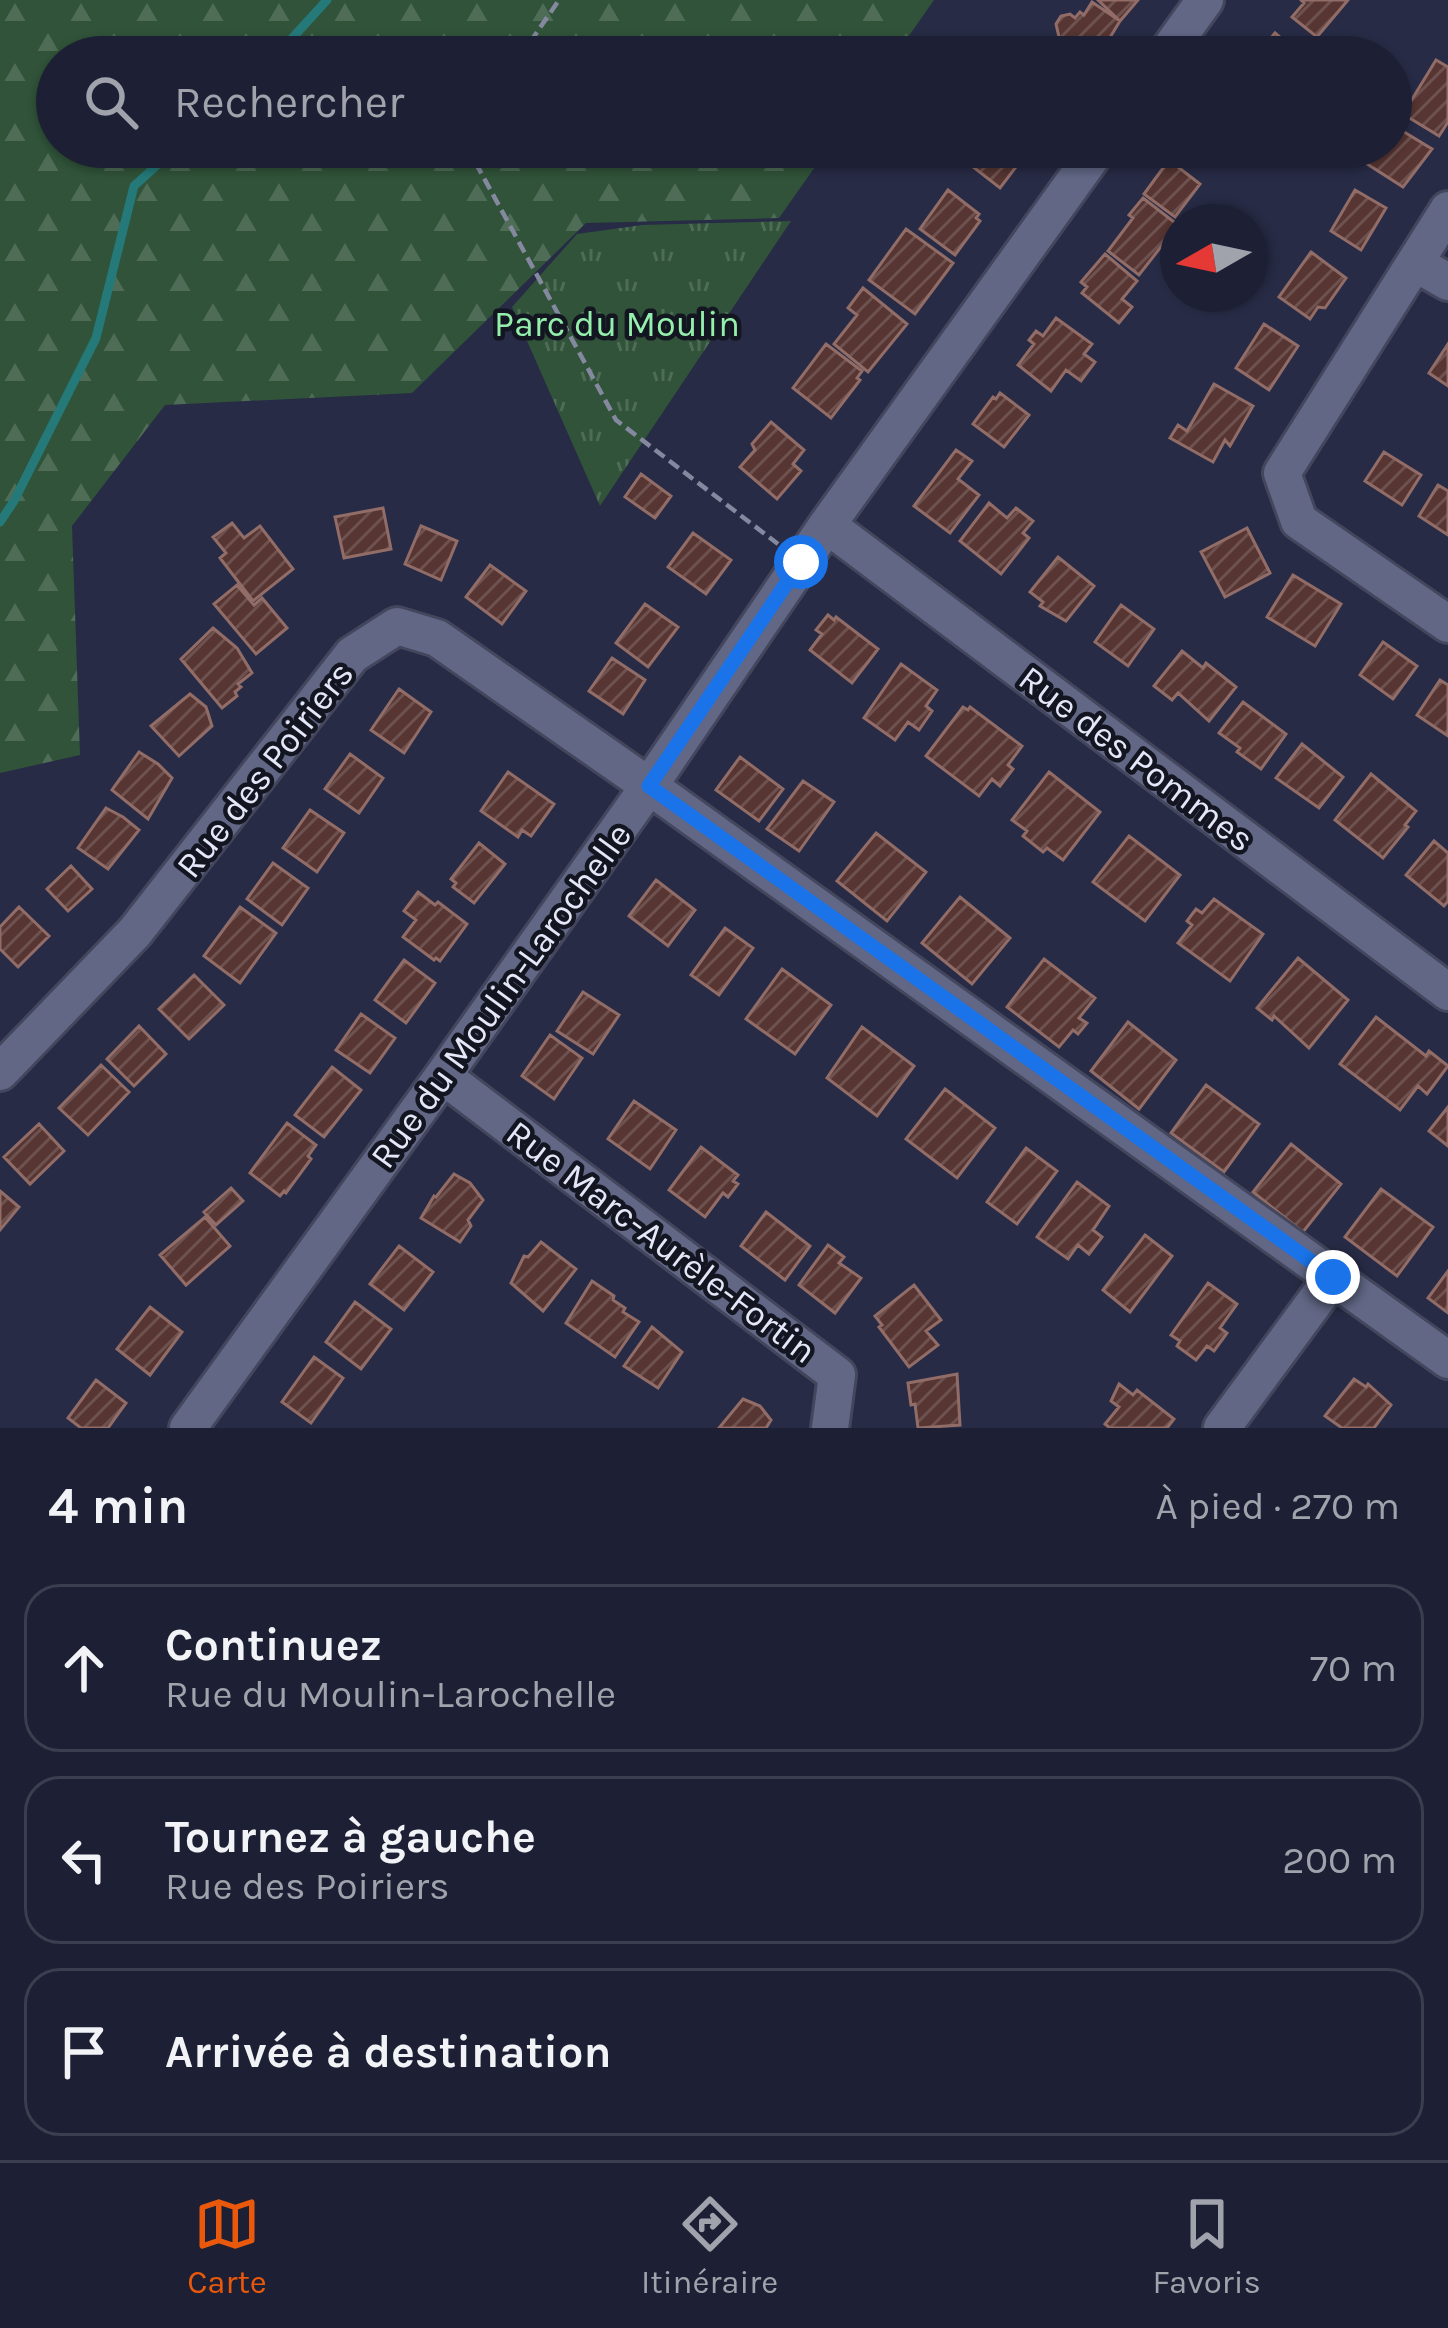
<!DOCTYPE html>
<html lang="fr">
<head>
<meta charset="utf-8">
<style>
  body { margin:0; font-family:Karla,sans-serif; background:#2a2d40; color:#f1f3f6 }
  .compass { position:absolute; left:1160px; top:204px; width:108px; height:108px; border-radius:50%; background:#1d2034; box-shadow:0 3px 9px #0004; rotate:261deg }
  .stop { position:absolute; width:36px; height:36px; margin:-27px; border:9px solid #1a73e8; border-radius:50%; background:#fff }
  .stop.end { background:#1a73e8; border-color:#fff; box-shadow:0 3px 12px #0008 }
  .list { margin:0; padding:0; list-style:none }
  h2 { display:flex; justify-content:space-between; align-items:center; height:156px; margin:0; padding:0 48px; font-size:51px }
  h2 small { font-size:39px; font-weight:400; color:#a0a3ac }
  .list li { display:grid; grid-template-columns:78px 1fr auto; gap:36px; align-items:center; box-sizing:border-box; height:168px; margin:0 24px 24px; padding:0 24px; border:3px solid #3b3e4f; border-radius:36px }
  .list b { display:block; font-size:45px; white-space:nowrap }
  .list p { margin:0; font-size:39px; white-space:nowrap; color:#a0a3ac }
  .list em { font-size:39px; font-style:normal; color:#a0a3ac }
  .icon { flex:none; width:66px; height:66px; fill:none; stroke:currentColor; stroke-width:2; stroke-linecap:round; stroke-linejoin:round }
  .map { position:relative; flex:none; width:1448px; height:1428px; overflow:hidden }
  .search { position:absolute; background:#1d2034; box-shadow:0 3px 9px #0004; left:36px; right:36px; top:36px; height:132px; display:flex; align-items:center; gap:30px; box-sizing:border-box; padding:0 42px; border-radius:66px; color:#a0a3ac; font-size:45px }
  .sheet { height:732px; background:#1d2034 }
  nav { display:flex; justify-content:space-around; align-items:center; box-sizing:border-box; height:168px; border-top:3px solid #3b3e4f; background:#1d2034; font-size:33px; color:#a0a3ac }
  nav a { display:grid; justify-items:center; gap:6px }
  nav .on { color:#ea580c }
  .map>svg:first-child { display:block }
  .grass { fill:url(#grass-tufts) }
  .forest { fill:url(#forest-firs) }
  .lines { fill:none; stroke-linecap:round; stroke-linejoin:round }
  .stream { stroke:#257979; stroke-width:9 }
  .building { fill:url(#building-hatch); stroke:#926d68; stroke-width:3 }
  .minor-casing { stroke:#43465c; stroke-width:42 }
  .path { stroke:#85899f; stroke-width:4.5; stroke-dasharray:12 6; stroke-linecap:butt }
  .minor { stroke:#616785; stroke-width:36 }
  .route { stroke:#1a73e8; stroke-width:15 }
  .labels { text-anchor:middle; stroke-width:9; stroke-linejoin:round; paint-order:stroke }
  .park-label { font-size:36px; fill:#94eeac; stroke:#131521 }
  .street-label { font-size:36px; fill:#e3e7f8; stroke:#131521 }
</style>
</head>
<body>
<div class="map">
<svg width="1448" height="1428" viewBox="0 0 1448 1428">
  <defs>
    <pattern id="grass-tufts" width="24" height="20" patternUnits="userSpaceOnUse" patternTransform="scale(3)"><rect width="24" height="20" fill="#305339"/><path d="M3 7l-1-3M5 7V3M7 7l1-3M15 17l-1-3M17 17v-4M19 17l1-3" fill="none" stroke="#4e6c56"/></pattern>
    <pattern id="forest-firs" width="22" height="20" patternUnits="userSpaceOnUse" patternTransform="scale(3)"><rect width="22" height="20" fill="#305339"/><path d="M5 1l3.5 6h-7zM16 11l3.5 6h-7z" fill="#4e6c56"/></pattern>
    <pattern id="building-hatch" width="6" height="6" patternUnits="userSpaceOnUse" patternTransform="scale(3)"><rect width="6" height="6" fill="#563532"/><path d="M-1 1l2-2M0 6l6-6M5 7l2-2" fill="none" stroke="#6e5250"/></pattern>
  </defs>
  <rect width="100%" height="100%" fill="#272b45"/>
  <path class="grass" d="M791,221L600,506L512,307L577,234L642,225Z"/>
  <path class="forest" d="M0,0H934L894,57H57V147H829L779,218L586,223L412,393L165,405L72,526L80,755L0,773Z"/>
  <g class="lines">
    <path class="stream" d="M275,57L327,0
      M0,522L14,501L96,338L134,186L177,147"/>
  </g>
  <path class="building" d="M1098,0H1138L1120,21Z
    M1301,0H1348L1317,37L1292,17L1304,3Z
    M1092,2L1120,21L1098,57H1057L1049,50L1059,37L1056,24L1061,16L1070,14L1075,18L1080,12L1084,15Z
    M1275,33L1303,57H1255Z
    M1436,60L1448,67V122L1439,136L1403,114Z
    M1391,124L1432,149L1403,187L1364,162L1373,147H1391Z
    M980,147H1031L1000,188L968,163Z
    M1169,160L1200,184L1175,217L1144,194Z
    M948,190L979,214L976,218L980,221L955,255L920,229Z
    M1355,190L1386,208L1361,250L1331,231Z
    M1143,198L1178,225L1139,275L1108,251L1133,218L1129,215Z
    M906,229L953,263L915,314L869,280Z
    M1311,252L1346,278L1325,308L1318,307L1310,319L1279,297Z
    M1105,254L1137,281L1122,299L1132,307L1119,323L1082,293L1087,287L1081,282Z
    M863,288L907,324L868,372L834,344L857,315L848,308Z
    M1056,318L1092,344L1084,354L1095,362L1081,381L1066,370L1051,391L1018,365L1034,344L1029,340L1036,331L1043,336Z
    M1264,324L1298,346L1269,390L1236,368Z
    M826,344L862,371L857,378L860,380L831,418L793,388Z
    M1448,344V386L1429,373Z
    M1214,384L1253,406L1230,446L1225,440L1213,462L1170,438L1178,425L1187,431Z
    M1000,393L1029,415L1004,447L973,424L993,397L996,399Z
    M771,422L804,450L793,464L801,471L777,499L740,467L755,450L752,444Z
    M956,450L972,461L958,479L979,495L950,533L914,506Z
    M1384,452L1421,475L1402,505L1365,481Z
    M641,474L671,496L655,518L625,497Z
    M1438,485L1448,491V535L1419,516Z
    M989,503L1007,518L1016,508L1033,521L1023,533L1029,538L1001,574L960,541Z
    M383,508L391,549L344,558L335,517Z
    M232,523L244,538L260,526L293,569L253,601L220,558L226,553L213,537Z
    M421,526L457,541L441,580L405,564Z
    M1247,528L1270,573L1225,597L1201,552Z
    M693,533L731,560L706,594L668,567Z
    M1058,557L1094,586L1066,621L1040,606L1043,602L1030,592Z
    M490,565L526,591L502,624L466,597Z
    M1293,575L1341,604L1315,646L1267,617Z
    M237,585L254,605L262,598L287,628L256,654L214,604Z
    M645,604L678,627L648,667L616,643Z
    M1121,605L1154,629L1128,666L1095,642Z
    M828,615L834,620L836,617L878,649L852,683L810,650L822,634L816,630Z
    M213,628L237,648L252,673L238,684L241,687L235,692L237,696L222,708L181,659Z
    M1383,642L1417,666L1393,699L1360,675Z
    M1182,651L1203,668L1206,663L1236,687L1209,721L1178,693L1172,700L1154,686Z
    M612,658L645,680L623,714L589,691Z
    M901,664L937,690L926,706L932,711L919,730L908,722L895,740L864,718Z
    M1440,680L1448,685V736L1417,715Z
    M399,689L431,712L404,753L371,730Z
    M190,694L206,707L212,726L179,756L151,726Z
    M1243,702L1286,734L1261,769L1237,752L1240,748L1219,733Z
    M963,707L968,710L970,707L1022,746L1008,765L1013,769L1000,786L992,779L979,796L926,756Z
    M1302,744L1343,777L1319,808L1276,778Z
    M139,752L158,764L172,778L148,819L112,790Z
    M350,754L383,778L359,813L325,789Z
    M740,757L783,789L759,821L716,790Z
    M508,772L554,804L531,836L522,830L518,837L481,811Z
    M1049,772L1100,812L1063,860L1047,848L1043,852L1023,836L1027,831L1012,820Z
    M1371,774L1416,811L1405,825L1408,827L1383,858L1335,820Z
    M803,781L834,802L799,851L767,829Z
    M106,808L123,817L139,830L108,869L78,848Z
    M310,810L344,833L317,872L283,848Z
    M876,833L926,872L887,921L837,881Z
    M1129,836L1180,875L1145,921L1093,882Z
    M1434,841L1448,853V901L1444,906L1406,875Z
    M479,843L505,864L474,903L453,887L456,883L451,879Z
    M273,863L308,888L282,925L247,899Z
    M71,866L92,889L68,911L47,889Z
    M656,880L695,910L668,946L629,916Z
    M418,892L435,905L438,902L467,924L440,961L436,958L434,960L403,937L416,920L404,911Z
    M960,897L1010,938L972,984L922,943Z
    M1214,899L1263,934L1230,981L1178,943L1192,925L1187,921L1196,909L1202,913Z
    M19,907L49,936L18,967L0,949V927Z
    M240,907L276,933L240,983L204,956Z
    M725,928L753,948L719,995L691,975Z
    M1298,958L1348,1000L1309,1048L1274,1016L1272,1020L1257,1008Z
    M1044,959L1095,998L1079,1018L1087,1023L1078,1034L1073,1030L1059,1047L1007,1007Z
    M404,960L435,983L406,1023L375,1000Z
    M782,969L831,1005L795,1054L746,1019Z
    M194,975L224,1005L189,1039L159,1009Z
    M583,992L619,1015L593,1054L557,1031Z
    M361,1014L395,1038L370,1073L336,1050Z
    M1376,1017L1426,1056L1429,1051L1448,1066L1427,1094L1418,1086L1400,1110L1340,1064Z
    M1128,1022L1176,1060L1139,1109L1091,1071Z
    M139,1026L166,1054L134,1086L107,1059Z
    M862,1027L914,1066L877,1116L827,1078Z
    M550,1035L582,1058L554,1099L522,1076Z
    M101,1065L129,1092L88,1135L59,1108Z
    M332,1067L361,1090L324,1137L295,1115Z
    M1206,1085L1259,1124L1224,1172L1171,1133Z
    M945,1089L995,1128L957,1178L906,1139Z
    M634,1101L676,1130L650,1169L608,1139Z
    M1448,1107V1146L1429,1131Z
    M287,1123L316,1145L308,1156L311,1159L286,1193L284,1191L280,1196L250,1173Z
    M39,1124L64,1151L30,1184L4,1157Z
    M1291,1144L1341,1184L1303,1232L1253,1192Z
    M701,1147L738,1175L733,1181L738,1184L728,1197L723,1193L705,1217L669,1190Z
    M1026,1148L1057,1171L1017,1224L987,1202Z
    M454,1174L470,1183L483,1200L468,1220L471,1226L460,1242L421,1218L434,1196L436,1197Z
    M1077,1182L1109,1206L1093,1230L1102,1237L1089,1254L1078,1245L1068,1259L1037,1237Z
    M231,1188L243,1201L216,1225L204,1212Z
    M1381,1189L1433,1227L1397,1276L1345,1237Z
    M0,1191L19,1207L0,1230Z
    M766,1212L810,1246L785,1280L741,1246Z
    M205,1217L230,1246L186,1285L160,1255Z
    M1145,1235L1172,1256L1130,1312L1103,1290Z
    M541,1242L576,1269L543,1311L511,1283L524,1256L528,1257Z
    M828,1245L844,1257L839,1263L861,1278L835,1313L799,1285Z
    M399,1246L433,1272L404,1310L370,1284Z
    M1448,1271V1313L1428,1298Z
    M592,1281L614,1296L613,1300L625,1308L623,1312L639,1322L615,1357L566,1323Z
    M1208,1283L1237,1304L1220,1328L1227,1333L1214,1351L1207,1346L1196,1360L1177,1346L1180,1341L1171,1335Z
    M914,1285L941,1320L926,1331L938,1345L909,1367L879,1327L882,1325L875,1316Z
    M355,1302L391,1329L361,1369L326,1342Z
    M150,1307L182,1332L150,1375L117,1349Z
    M652,1327L682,1352L658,1388L624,1366Z
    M314,1357L343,1378L311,1423L282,1402Z
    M957,1374L960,1425L918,1428L915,1404L911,1405L908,1383Z
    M1354,1379L1366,1387L1368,1384L1391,1405L1374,1428H1342L1325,1416Z
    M96,1380L126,1403L108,1428H81L68,1418Z
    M1119,1384L1133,1395L1137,1390L1174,1419L1167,1428H1110L1105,1424L1119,1407L1111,1401Z
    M743,1399L760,1406L771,1420L766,1428H719Z"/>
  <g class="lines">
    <g class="minor-casing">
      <path id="minor" d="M1164,57L1205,0
        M1448,210L1282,473L1299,521L1448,624
        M1415,263L1448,282
        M827,525L1448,992
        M0,1072L135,932L352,655L397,626L437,638L649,786L1448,1360
        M443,1076L837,1375L830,1428
        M188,1428L443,1076L649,786L827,525L1099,147
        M1222,1428L1333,1277"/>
    </g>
    <path class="path" d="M520,57L559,0
      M467,147L616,420L778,544"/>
    <use href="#minor" class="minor"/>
  </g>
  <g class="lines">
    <path class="route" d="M801,562L649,786L1333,1277"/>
  </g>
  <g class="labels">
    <g class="park-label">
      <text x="617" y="336">Parc du Moulin</text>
    </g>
    <g class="street-label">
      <text transform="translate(1137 758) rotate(37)" y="13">Rue des Pommes</text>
      <text transform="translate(264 769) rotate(-52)" y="13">Rue des Poiriers</text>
      <text transform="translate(500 995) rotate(-54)" y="13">Rue du Moulin-Larochelle</text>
      <text transform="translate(662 1241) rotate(37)" y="13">Rue Marc-Aurèle-Fortin</text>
    </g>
  </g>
</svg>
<svg class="compass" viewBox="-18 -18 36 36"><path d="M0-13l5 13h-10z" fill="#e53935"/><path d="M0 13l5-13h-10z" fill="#a0a3ac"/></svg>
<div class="stop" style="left:801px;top:562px"></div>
<div class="stop end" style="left:1333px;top:1277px"></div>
<div class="search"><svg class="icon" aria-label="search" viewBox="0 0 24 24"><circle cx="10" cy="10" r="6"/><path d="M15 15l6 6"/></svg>Rechercher</div>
</div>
<section class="sheet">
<h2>4 min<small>À pied · 270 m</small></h2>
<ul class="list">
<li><svg class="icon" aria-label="ahead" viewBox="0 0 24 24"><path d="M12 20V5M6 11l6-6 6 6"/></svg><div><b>Continuez</b><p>Rue du Moulin-Larochelle</p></div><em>70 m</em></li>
<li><svg class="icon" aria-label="left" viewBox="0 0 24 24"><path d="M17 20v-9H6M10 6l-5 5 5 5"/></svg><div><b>Tournez à gauche</b><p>Rue des Poiriers</p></div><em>200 m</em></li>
<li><svg class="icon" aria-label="arrive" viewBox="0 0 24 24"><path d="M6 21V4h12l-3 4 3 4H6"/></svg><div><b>Arrivée à destination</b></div></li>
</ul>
</section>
<nav>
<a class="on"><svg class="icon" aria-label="map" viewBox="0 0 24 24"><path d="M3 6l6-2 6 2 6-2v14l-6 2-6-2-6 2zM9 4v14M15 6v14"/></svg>Carte</a>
<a><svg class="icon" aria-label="directions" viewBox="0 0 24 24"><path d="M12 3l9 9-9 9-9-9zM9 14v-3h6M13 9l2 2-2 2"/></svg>Itinéraire</a>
<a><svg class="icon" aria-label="saved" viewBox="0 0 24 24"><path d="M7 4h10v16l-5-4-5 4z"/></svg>Favoris</a>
</nav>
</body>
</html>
